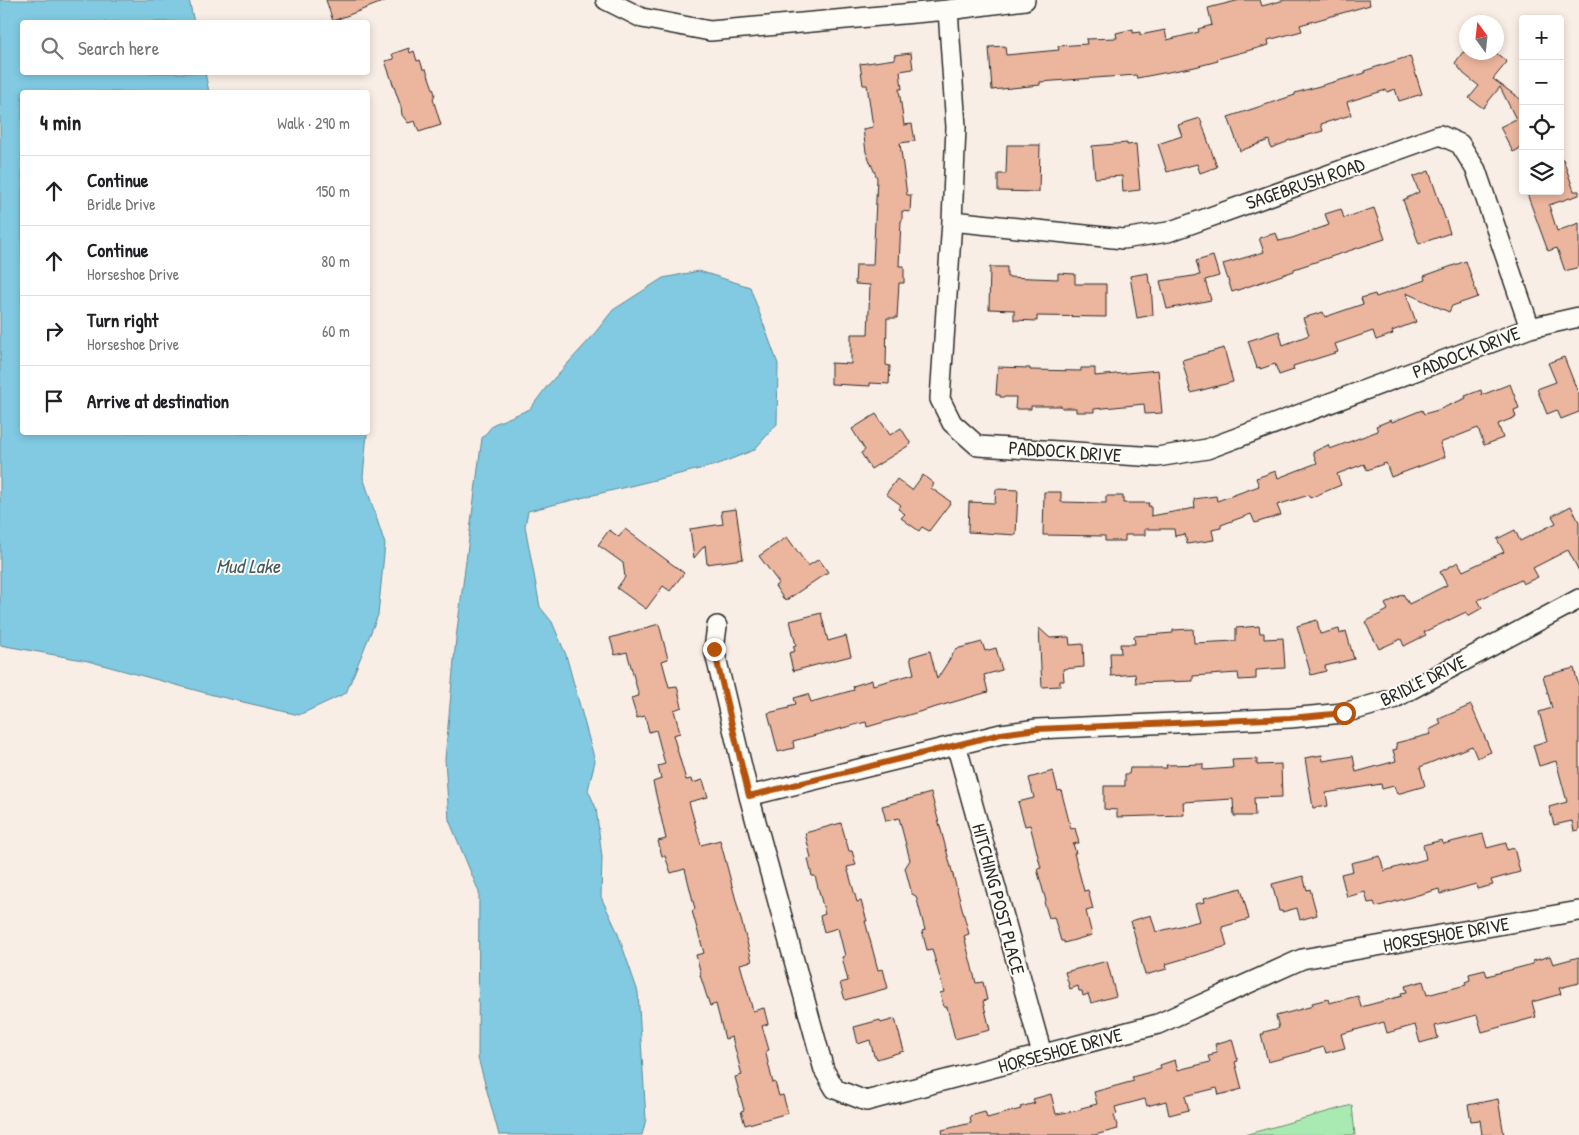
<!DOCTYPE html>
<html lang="en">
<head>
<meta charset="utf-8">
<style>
  body { margin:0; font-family:"Patrick Hand",sans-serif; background:#f6f6f6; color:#202124 }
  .controls { position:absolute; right:15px; top:15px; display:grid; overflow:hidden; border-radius:5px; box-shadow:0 2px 8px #0003 }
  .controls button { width:45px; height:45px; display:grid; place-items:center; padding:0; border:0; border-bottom:1px solid #e0e0e0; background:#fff; color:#202124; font:25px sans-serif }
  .compass { position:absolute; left:1459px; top:15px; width:45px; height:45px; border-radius:50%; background:#fff; box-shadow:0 2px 8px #0003; rotate:345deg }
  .stop { position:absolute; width:15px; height:15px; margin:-11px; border:4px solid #b45309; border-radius:50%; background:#fff }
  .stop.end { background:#b45309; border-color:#fff; box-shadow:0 1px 5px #0008 }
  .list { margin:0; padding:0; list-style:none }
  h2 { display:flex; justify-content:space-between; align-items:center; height:65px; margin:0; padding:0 20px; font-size:21px }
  h2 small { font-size:16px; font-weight:400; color:#757577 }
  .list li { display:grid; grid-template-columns:32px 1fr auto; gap:15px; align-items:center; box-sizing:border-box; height:70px; padding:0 20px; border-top:1px solid #e0e0e0 }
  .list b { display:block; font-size:19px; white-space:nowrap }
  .list p { margin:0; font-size:16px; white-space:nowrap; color:#757577 }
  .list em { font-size:16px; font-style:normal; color:#757577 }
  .icon { flex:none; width:28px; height:28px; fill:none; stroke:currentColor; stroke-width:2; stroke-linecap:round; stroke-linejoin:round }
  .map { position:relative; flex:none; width:1579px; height:1135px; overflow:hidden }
  .search { position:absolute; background:#fff; box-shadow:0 2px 8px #0003; left:20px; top:20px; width:350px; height:55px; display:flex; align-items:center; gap:12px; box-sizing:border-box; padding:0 18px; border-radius:5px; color:#757577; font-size:19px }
  .panel { position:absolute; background:#fff; box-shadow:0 2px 8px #0003; left:20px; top:90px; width:350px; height:345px; border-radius:5px }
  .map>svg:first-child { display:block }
  .green { fill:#a9eab3; stroke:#6a8a6f }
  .water { fill:#81cae2; stroke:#5f8a99 }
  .building { fill:#ebb59e; stroke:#2b2b2b }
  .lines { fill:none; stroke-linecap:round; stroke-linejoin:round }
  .minor-casing { stroke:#2b2b2b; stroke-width:22 }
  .minor { stroke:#fdfcf7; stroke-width:19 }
  .route { stroke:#b45309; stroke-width:6 }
  .labels { text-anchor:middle; stroke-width:4; stroke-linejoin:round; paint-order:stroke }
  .street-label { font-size:19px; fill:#2b2b2b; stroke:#fdfcf7 }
  .water-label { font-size:20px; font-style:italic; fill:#455b62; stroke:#fdfcf7 }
</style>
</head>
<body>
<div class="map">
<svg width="1579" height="1135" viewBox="0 0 1579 1135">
  <rect width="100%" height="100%" fill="#f9eee5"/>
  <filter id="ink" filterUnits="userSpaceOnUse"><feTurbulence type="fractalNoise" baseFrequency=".02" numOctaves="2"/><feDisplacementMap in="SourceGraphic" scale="10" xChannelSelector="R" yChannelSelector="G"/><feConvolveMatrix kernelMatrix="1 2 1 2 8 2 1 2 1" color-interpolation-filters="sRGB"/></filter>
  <g filter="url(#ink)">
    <path class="green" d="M1352,1105L1355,1135H1244L1248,1134Z"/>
    <path class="water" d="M0,0H189L194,22H22V72L205,73L209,92H22V432L367,433L363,477L385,544L378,615L346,693L299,715L213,695L88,661L0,645Z
      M699,271L750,287L778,364L777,424L754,450L716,465L528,511L525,526L540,607L552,622L566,655L595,761L588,790L596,808L602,857L601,897L617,931L638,992L646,1119L642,1135H499L478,1058L479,892L449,820L445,759L456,638L482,438L494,424L530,409L548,385L591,338L613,310L663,278Z"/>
    <path class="building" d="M326,0H385V1L333,21Z
      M1240,0H1260L1262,6L1285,0H1369L1370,5L1300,25L1302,31L1268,40L1269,45L1217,59L1218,61L1195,67L1137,78L1136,75L1040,82V85L992,90L989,47L1005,46L1006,55L1059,50L1058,46L1087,44L1086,39L1117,38L1116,33L1133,29V33L1140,32V35L1165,30L1167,40L1199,32L1198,29L1212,25L1208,8Z
      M409,48L410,53L414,51L417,61L420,60L423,69H426L435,94L433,99L441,125L419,132L415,121L408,123L402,115L401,107L385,61L394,59L392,54Z
      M1463,52H1495L1507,62L1493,79L1523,101V147L1513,152L1500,127L1516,119L1500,87L1483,108L1469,98L1479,86L1464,74L1455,63Z
      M911,53L913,69L900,71L902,89H899L904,125L912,124L915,141L900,143L907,195H911L910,212L902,211V221H901L899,266H904V283H899L897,318H887L886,365L890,366L889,384L870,383V386L831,384V363L851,364V334H868L870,285L855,284L856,265H873L877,178L866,152L863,129L873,127L867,85H863L860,64L895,59L894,55Z
      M1410,56L1422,94L1399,101L1395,89L1387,92L1386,90L1347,102L1351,115L1321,124L1323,131L1287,141V142L1271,148L1269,140L1240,151L1228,117L1295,95V93L1365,73L1364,71Z
      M1200,118L1217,167L1200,173L1197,164L1167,172L1158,144L1182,136L1178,125Z
      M1127,143V145L1136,144L1140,190L1123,192L1122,176L1095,178L1092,146Z
      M1007,145H1040L1039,192L998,191V174H1006Z
      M1563,159L1574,191H1579V195L1549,205L1557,231L1579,223V267L1565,271L1557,248L1548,251L1526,191H1560V160Z
      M1429,171L1450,233L1419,244L1403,200L1419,192L1413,177Z
      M1374,208L1385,239L1294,269V271L1232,292L1223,264L1264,252L1259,238L1276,233L1279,241L1292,238L1329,225L1325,214L1341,209L1344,218Z
      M1213,256L1219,276L1205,280L1211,300L1167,309L1160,281L1200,275L1196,261Z
      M1466,261L1478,297L1452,306L1449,312L1406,293L1416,322L1392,331L1393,334L1376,340L1373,331L1335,344L1338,352L1293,366L1294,370L1279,375L1275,364L1260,369V367L1257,368L1248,341L1279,331L1283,345L1309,335L1303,318L1323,312L1325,317L1363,304L1361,298L1375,294L1376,297L1425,280L1424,276Z
      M990,267H1007V277L1058,279V273L1075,274V284H1106V317L1037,316V321L1014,320V310L989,309Z
      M1148,273L1149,283H1151L1153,315L1137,318L1130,276Z
      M1224,348L1233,382L1191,393L1182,360Z
      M1564,357L1579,395V412L1561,419L1557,410L1547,414L1537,389L1556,382L1548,363Z
      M998,367L1030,368V370L1081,371V368H1095V376L1158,370L1162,413L1145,414L1144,404L1094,409V412H1076V408H1062L1061,406H1031V409H1015L1016,397H1000V395H996Z
      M1510,384L1519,408L1514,410L1516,417L1498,424L1503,438L1484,445L1478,428L1440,443L1445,457L1391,477L1386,463L1367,470L1364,464L1337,474L1341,485L1310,498L1309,495L1277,505L1281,515L1255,523L1251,514L1221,525V528L1212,530L1214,540L1187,544L1185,534L1175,536L1174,529H1145V535H1125V541H1105V536L1043,535L1044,492H1061V502L1106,503V496H1123V503H1149L1148,506H1151V516L1195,508L1194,499L1216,496L1217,501L1259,486L1256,478L1276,471L1278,478L1317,463L1313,452L1328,445L1330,449L1378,431L1376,426L1391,420L1392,422L1422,410L1424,414L1438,410L1466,398L1465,396L1481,390L1482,395Z
      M876,414L890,435L901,428L911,444L871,469L861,453L865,450L852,429Z
      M923,475L934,484L931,488L951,502L929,531L922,527L919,531L901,518L905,514L898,509L901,505L886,494L897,479L912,490Z
      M996,489L1018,490L1016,535L968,532L969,502L995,503Z
      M1571,506L1579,522V571L1568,550L1533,568L1538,577L1523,584L1521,580L1478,600L1482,608L1468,616L1466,612L1424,632L1426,635L1404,646L1401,639L1379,649L1365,622L1388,610L1385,604L1403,594L1409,604L1447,585L1440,572L1458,562L1463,571L1504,552L1497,539L1515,530L1520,541L1556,523L1552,516Z
      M736,509L743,559L707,564L705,545L694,558L690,529L723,524L721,511Z
      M625,529L684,573L670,591L663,586L646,609L617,588L625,577L623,563L598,545L609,530L619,537Z
      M787,537L808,566L819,559L828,572L785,601L775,586L779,583L759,556Z
      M821,613L828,641L846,636L851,656L793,671L789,653L795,651L793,646L796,645L790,621Z
      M1317,620L1320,634L1339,629L1340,634L1346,631L1354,659L1325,666L1326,671L1311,675L1297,626Z
      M659,624L668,659L662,661L669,687L677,686L682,707L674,710L680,733L673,735L686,780L691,779L692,783L703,780L708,797L689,802L701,845L720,840L752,961L740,964L753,1011L764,1008L768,1024L762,1026L769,1050L766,1051V1054L773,1083L775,1082L779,1096L783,1095L788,1113L745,1125L741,1111L744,1110L735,1077L742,1075L732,1037L725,1039L716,1004L710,1006L700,975L701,974L696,955L704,953L692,911L695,909L685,869L671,873L665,856H662L658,841L666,839L653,782L661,779L658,766L665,764L656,730L649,732L645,716L637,718L631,698L639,696L627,652L615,655L610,638Z
      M1259,626L1260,633H1264V639L1283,638L1285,668L1256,670V679L1239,680L1238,673L1193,676V681L1136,683L1135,674L1111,676L1110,653H1121L1120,644H1135L1134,636L1173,633V630L1193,629L1194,643L1236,641V628Z
      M1039,628L1050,638L1069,637L1070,645L1083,644L1084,667L1063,669L1064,681H1060V686L1042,687Z
      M982,642L985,651L996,648L1002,670L984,675L988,692L867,727L866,722L793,741L794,748L778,752L768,713L789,708L788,706L796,704L794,698L808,694L811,702L854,690L853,686L872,680L873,685L914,674L910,657L930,651L937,679L956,649Z
      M1574,668L1579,687V830L1574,831L1572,821L1554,825L1549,807L1567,802L1556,761L1539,766L1533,745L1547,741L1539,712L1552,708L1543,676Z
      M1471,705L1491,752L1477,758L1472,746L1420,767L1425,786L1397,794L1394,786L1382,789L1381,784L1326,793L1328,806L1313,808L1305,758L1322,755L1323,761L1353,756L1356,772L1396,761L1393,750L1397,749L1396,743L1431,734L1429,730L1441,724L1439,719Z
      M1257,759V765L1281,764L1282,797L1254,798L1255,816H1234L1233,799L1183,802L1184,815L1117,817V810L1104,809V786H1125V774H1129L1130,768H1167L1166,765L1203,764V770L1233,768L1232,760Z
      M1053,771L1058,791L1061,790L1071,829L1075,828L1079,843L1073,844L1076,853H1074L1084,891L1088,890L1093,909L1086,911L1092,935L1064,943V941H1061L1054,917L1049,918L1044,902L1046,901L1037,869L1041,868L1030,825L1025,826L1018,802L1034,798L1029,778Z
      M931,793L969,934L964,936L976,983L983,982L987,1000L983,1001L990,1030L955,1039L947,1007H944L940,993L944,992L932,949L927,950L922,931L925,930L916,896L912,894L905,868L910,860L899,818L886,821L882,806Z
      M841,823L849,851H852L856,865L847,867L857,902L861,901L867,921H865L878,970L883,969L888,988L845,1000L840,983L848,981L842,957L845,956L838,928L824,932L820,916L825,914L815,876H812L808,859L811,858L805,833Z
      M1483,834L1487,848L1506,843L1507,850L1514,848L1520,872L1491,880L1493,885L1477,889L1476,884L1440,894L1439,889L1376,907L1374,902L1368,903L1365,892L1347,897L1341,874L1353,871L1351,863L1380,856L1384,871L1426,859L1423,845L1442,840L1443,844Z
      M1303,876L1307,890L1310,889L1317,915L1300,920L1297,908L1282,912V911H1279L1272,884Z
      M1241,888L1249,919L1222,927L1227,946L1166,964L1167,969L1145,975L1131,921L1151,915L1156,932L1200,921L1195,904L1205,902L1204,898Z
      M1550,956L1553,964L1579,957V983L1559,988L1561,994L1532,1002L1536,1017L1482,1032L1477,1015L1435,1026L1438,1038L1420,1043L1415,1025L1387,1033L1384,1022L1341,1034L1345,1048L1326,1053L1324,1047L1268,1062L1261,1034H1264V1032L1279,1028L1276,1016L1313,1006L1312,1003L1328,999L1329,1003L1358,996L1361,1007L1402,996L1401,993L1407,992L1405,986L1423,981L1427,995L1466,985L1465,982L1470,980L1469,974L1485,970L1487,976L1533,964V961Z
      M1107,961L1116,996L1091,1003L1088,994L1083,996L1082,991H1079L1078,986L1070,989L1065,972Z
      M895,1019L904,1051L877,1059L876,1056H874L870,1040L858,1044L854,1027L880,1020L881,1023Z
      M1232,1039L1238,1061L1235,1062L1242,1089L1219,1095L1217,1088L1185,1096L1189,1110L1169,1115L1166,1101L1147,1106L1145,1099L1115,1107L1117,1114L1114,1115L1118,1129L1095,1135H943L942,1130L971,1123L970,1116L985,1112L987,1118L1021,1109L1020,1107L1035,1103L1033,1099L1051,1094L1056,1114L1081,1110V1108L1097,1104L1094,1092L1134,1081L1132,1077L1161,1069L1160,1065L1175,1060L1178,1070L1210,1062L1208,1056L1213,1055V1053L1217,1052L1215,1044Z
      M1498,1099L1504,1135H1482L1480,1120L1471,1121L1468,1105Z"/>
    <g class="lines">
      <g class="minor-casing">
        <path id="minor" d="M606,0L642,18L710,31L948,10L1025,0
          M948,10L956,127L952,221L940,399L952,423L978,446L1157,457L1207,449L1530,328L1579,317
          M952,221L1123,239L1168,232L1440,135L1460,144L1476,170L1530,328
          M717,626L714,649L749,796L824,1070L835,1089L866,1101L1158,1024L1302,959L1579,911
          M956,744L1042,1054
          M749,796L1001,734L1037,729L1290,718L1344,713L1393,699L1579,599"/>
      </g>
      <use href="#minor" class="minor"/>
    </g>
  </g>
  <g class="lines" filter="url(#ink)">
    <path class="route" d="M714,649L749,796L1001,734L1037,729L1290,718L1344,713"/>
  </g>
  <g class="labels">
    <g class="street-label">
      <text transform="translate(1305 183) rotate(-19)" y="7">SAGEBRUSH ROAD</text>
      <text transform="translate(1466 352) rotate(-21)" y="7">PADDOCK DRIVE</text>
      <text transform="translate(1065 451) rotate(4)" y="7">PADDOCK DRIVE</text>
      <text transform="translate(1423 680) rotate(-26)" y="7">BRIDLE DRIVE</text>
      <text transform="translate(999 899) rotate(75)" y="7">HITCHING POST PLACE</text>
      <text transform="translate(1446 934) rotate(-10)" y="7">HORSESHOE DRIVE</text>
      <text transform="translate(1060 1050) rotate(-15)" y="7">HORSESHOE DRIVE</text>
    </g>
    <g class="water-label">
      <text x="248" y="573">Mud Lake</text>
    </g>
  </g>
</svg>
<div class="controls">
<button>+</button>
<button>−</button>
<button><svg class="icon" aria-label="locate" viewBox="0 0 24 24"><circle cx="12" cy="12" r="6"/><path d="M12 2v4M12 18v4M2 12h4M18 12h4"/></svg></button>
<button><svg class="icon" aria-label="layers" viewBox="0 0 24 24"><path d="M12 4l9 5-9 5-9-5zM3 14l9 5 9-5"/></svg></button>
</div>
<svg class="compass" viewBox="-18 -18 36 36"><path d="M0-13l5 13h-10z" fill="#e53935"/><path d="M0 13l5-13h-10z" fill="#757577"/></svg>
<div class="stop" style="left:1344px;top:713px"></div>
<div class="stop end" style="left:714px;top:649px"></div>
<div class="search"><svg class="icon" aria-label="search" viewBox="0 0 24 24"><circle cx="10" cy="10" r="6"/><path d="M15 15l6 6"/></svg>Search here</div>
<section class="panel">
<h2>4 min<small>Walk · 290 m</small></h2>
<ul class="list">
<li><svg class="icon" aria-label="ahead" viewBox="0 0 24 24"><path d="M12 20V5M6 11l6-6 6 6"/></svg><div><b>Continue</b><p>Bridle Drive</p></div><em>150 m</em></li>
<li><svg class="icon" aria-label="ahead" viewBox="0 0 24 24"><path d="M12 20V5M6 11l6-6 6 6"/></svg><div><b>Continue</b><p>Horseshoe Drive</p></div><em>80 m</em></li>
<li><svg class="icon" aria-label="right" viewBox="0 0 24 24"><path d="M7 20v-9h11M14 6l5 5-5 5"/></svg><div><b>Turn right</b><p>Horseshoe Drive</p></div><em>60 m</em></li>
<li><svg class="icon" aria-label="arrive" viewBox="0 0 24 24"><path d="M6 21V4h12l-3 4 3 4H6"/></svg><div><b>Arrive at destination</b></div></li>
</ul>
</section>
</div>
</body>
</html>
